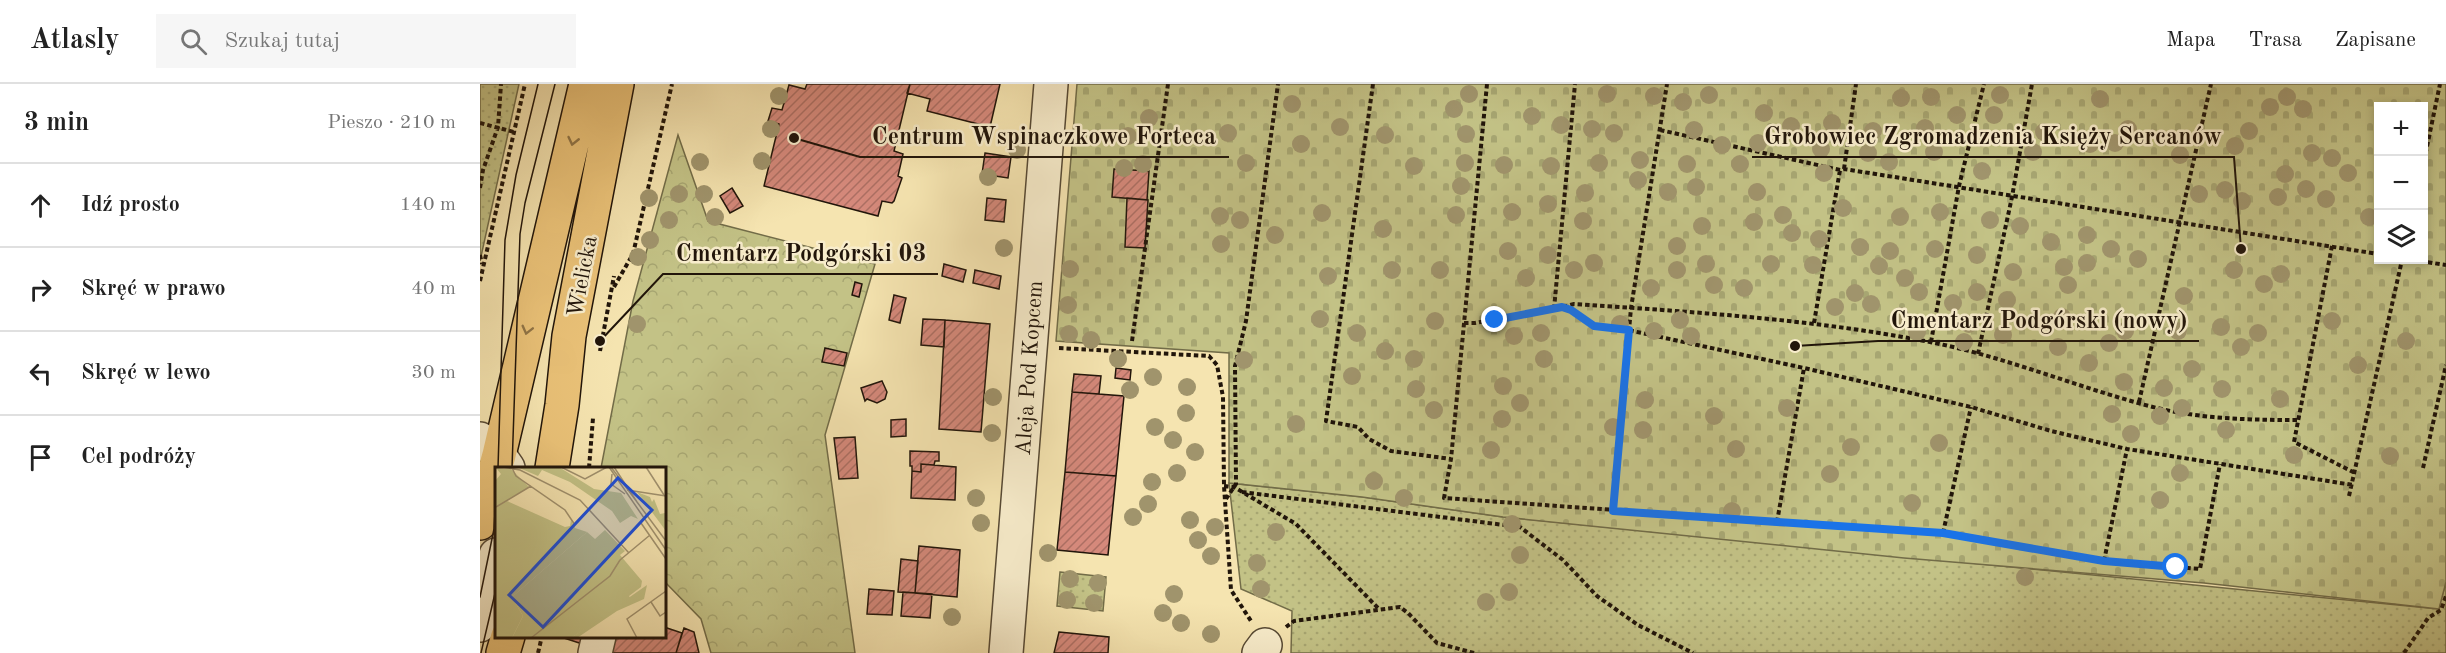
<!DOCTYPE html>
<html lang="pl">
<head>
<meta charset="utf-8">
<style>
  body { margin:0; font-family:"Old Standard TT",serif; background:#f6f6f6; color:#222 }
  .controls { position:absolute; right:18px; top:18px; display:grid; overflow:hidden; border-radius:0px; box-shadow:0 3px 9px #0003 }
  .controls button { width:54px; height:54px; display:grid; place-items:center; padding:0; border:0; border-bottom:2px solid #e0e0e0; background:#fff; color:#222; font:30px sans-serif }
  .stop { position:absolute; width:18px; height:18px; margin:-14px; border:4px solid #1a73e8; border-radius:50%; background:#fff }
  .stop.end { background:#1a73e8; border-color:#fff; box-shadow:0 2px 6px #0008 }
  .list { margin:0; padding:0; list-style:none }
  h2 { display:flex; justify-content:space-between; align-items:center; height:78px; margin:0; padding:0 24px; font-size:26px }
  h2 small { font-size:20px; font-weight:400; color:#767676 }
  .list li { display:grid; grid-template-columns:39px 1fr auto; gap:18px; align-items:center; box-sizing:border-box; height:84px; padding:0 24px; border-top:2px solid #e0e0e0 }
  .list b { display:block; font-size:22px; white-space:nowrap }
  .list em { font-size:20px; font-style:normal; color:#767676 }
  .icon { flex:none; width:33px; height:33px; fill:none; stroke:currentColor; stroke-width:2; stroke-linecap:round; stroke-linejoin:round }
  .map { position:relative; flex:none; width:1966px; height:569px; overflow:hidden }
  header { display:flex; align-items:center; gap:36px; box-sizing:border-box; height:84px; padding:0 30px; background:#fff; border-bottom:2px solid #e0e0e0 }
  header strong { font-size:28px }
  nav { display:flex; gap:33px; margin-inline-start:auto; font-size:21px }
  .search { width:420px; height:54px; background:#f6f6f6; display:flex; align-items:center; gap:15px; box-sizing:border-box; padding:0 21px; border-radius:0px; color:#767676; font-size:22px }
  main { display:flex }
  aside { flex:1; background:#fff }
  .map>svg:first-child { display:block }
  .grass { fill:url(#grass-dots); stroke:#726c48; stroke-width:1.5 }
  .forest { fill:url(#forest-crowns); stroke:#726c48; stroke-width:1.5 }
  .cemetery { fill:url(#cemetery-stones); stroke:#726c48; stroke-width:1.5; fill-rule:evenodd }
  .building { fill:url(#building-hatch); stroke:#21150a; stroke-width:1.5 }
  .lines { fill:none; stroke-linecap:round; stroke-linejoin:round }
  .minor-casing { stroke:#564934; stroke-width:36 }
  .major-casing { stroke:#21150a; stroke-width:36 }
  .path { stroke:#21150a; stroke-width:4; stroke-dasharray:4.5 3; stroke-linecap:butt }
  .minor { stroke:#f8edcc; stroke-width:33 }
  .major { stroke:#eac278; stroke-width:33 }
  .tram { stroke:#21150a; stroke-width:1.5 }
  .tree { fill:#a0946c }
  .oneway { stroke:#907446 }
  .route { stroke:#1a73e8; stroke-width:8 }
  .labels { text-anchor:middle; stroke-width:5; stroke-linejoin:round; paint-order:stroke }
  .street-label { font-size:22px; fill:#21150a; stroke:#f8edcc }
  .inset-road { fill:none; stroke:#a0916e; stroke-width:1.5 }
  .view { fill:#1d4ed8; fill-opacity:0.15; stroke:#1d4ed8; stroke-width:3 }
  .inset-edge { fill:none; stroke:#21150a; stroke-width:3 }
  .leader { fill:none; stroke:#21150a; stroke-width:2 }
  .callout-dot { fill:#21150a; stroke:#f8edcc; stroke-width:2 }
  .callout-label { font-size:24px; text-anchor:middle; font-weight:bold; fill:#21150a; stroke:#f8edcc; stroke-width:5; stroke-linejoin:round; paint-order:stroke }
</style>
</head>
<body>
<header>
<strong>Atlasly</strong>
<div class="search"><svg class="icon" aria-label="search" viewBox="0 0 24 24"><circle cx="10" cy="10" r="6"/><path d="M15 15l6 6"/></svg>Szukaj tutaj</div>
<nav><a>Mapa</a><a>Trasa</a><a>Zapisane</a></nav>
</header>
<main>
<aside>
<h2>3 min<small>Pieszo · 210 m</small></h2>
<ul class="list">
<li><svg class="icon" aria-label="ahead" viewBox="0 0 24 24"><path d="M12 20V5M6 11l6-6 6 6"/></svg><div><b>Idź prosto</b></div><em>140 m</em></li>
<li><svg class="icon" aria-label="right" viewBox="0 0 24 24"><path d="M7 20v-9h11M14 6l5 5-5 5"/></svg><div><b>Skręć w prawo</b></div><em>40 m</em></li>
<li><svg class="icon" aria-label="left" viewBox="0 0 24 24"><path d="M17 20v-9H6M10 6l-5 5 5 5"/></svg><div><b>Skręć w lewo</b></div><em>30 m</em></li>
<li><svg class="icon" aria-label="arrive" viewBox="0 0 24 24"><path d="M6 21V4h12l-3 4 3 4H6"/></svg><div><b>Cel podróży</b></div></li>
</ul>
</aside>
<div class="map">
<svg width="1966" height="569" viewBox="0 0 1966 569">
  <defs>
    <pattern id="grass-dots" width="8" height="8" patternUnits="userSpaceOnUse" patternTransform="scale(1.5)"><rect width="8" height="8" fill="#c3c286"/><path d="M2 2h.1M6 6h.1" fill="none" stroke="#a7a672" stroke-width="1.8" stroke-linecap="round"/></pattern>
    <pattern id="forest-crowns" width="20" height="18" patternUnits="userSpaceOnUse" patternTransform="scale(1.5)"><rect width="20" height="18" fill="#c3c286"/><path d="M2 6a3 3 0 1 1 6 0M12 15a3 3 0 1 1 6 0" fill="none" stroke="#a7a672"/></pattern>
    <pattern id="cemetery-stones" width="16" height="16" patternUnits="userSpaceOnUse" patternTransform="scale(1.5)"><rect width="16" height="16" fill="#c3c286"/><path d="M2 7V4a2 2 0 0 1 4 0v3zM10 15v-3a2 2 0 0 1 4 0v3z" fill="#a7a672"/></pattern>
    <pattern id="building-hatch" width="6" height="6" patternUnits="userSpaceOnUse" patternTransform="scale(1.5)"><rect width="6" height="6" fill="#d5897b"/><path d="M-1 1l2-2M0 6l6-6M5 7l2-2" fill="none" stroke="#ac6f63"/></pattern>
  </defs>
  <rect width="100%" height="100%" fill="#f5e4b0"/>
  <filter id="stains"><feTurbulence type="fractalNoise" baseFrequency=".00333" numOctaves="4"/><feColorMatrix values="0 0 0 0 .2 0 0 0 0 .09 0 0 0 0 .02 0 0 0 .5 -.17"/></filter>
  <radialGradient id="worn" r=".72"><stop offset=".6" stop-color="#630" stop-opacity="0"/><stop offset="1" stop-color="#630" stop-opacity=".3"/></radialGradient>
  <path class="grass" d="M0,0H39L0,177Z
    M749,399L883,413L1023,433L1958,525L1966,499V569H811L812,527L761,505Z
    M580,488L626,493L623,527L577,522Z"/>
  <path class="forest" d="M198,51L228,137L395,180L345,351L375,569H231L221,535L185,498L184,384H121L153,217Z"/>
  <path class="cemetery" d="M597,0H1966V498L1959,525L1724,499L1424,474L1023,433L882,413L749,399V269L576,257ZM1898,22H1944V176H1898Z"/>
  <path class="building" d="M327,0H430L414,67L423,70L418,92L422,94L414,117L412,119L402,117L398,132L284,102L299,40L288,37L292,24L302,26L309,1L325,5Z
    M430,0H520L510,43L447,27L450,15L427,9Z
    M505,69L531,73L528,94L502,90Z
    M634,85L669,87L667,116L632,113Z
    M252,104L263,122L250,129L240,112Z
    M507,114L526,116L524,138L505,136Z
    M647,114L668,116L665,164L645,163Z
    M464,180L486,186L483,198L462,192Z
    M495,186L521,192L519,205L493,199Z
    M375,198L382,200L379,213L372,211Z
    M414,211L426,214L420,239L409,236Z
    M443,235L465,236L464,263L441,261Z
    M465,236L510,240L501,348L459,345Z
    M345,264L367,269L364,282L342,278Z
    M636,284L651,286L650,296L635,294Z
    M594,290L621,292L619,310L592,308Z
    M402,297L407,308L405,315L397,319L387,315L385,317L381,304Z
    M592,308L644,312L636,392L585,388Z
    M426,335V352L411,353V336Z
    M375,353L378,394L359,395L354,354Z
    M430,367L459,368V377H455L454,381L441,380V388L432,387V382H430Z
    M441,380L476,383L475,416L431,414L432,387L441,388Z
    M585,388L636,392L628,471L577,466Z
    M439,462L480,466L477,513L435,509Z
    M421,475L438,477L435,509L418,508Z
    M389,505L414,507L412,531L387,530Z
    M423,508L452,510L450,534L421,532Z
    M184,543L202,549L196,569H130L84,554L184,552Z
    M204,544L214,548L219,569H196Z
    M579,548L629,553L628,569H574Z"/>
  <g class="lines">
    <g class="minor-casing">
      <path id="minor" d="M0,355L19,371L28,384
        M0,541L16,471
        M115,569L119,552
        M526,569L571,0
        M779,569L785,561"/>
    </g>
    <g class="major-casing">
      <path id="major" d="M72,384L82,321L89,252L137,0
        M0,439L19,371L106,0
        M23,569L28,552"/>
    </g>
    <path class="path" d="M893,0L846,337L878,343L889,355L911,367L971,375
      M1007,0L971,375L964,414L1463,449L1624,477L1720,485L1740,380
      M0,39L34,48
      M1180,46L1360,86L1364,85L1898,170
      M1944,77L1960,0
      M1364,85L1376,0
      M0,104L3,86L18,43L21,0
      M1852,162L1814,358L1875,389
      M0,171L2,180
      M1933,176L1966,181
      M0,197L45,0
      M134,203L153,170L192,0
      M1083,223L1094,220C1213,228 1333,235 1450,258C1527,273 1601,305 1677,324C1723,335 1770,336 1817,336
      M1074,225L1095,0
      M984,239H995L1082,223L1091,226L1114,242L1148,246L1324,284L1491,323L1571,347L1647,365L1873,401
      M1334,239L1360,86
      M652,257L688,0
      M1451,258L1479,102L1504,0
      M579,264L729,272L737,281L743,313L744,402L751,506L771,537
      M120,267L134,192
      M1498,270L1532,113L1552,0
      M1659,318L1731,0
      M109,384L113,334
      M1943,384L1966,281
      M744,402L754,403L816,440L899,525
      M762,408L1040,443L1083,476L1117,512L1158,541L1213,569
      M1869,412L1922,176
      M746,415L756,400L755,282L766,237L798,0
      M1133,427L1151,224L1187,0
      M1297,438L1324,284
      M1463,449L1491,323
      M1624,477L1647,365
      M806,543L814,537L920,523L928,529L957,559L994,569
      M58,569L62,552
      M1924,569L1948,534L1961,526L1966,512"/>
    <use href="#minor" class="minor"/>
    <use href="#major" class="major"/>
    <path class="tram" d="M18,384L25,156L36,91L58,0
      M32,384L40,150L45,119L75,0
      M0,513L14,445L16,411
      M1,569L16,505"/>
  </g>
  <g class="tree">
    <circle cx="989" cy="10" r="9"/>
    <circle cx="1127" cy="10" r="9"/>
    <circle cx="1229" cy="11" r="9"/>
    <circle cx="1520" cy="11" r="9"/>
    <circle cx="299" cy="12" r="9"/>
    <circle cx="1174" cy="12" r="9"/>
    <circle cx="1451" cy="13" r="9"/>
    <circle cx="1807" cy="13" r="9"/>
    <circle cx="1421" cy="14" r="9"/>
    <circle cx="1620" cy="15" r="9"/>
    <circle cx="1203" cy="18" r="9"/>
    <circle cx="812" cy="20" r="9"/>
    <circle cx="1790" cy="23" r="9"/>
    <circle cx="974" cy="25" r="9"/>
    <circle cx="1823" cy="25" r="9"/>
    <circle cx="1284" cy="29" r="9"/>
    <circle cx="1477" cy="31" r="9"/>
    <circle cx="1514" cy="31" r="9"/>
    <circle cx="1052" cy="32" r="9"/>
    <circle cx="669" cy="34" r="9"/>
    <circle cx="1352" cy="39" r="9"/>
    <circle cx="1081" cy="41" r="9"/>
    <circle cx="1311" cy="42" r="9"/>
    <circle cx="860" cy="43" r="9"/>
    <circle cx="1445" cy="44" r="9"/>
    <circle cx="291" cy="45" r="9"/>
    <circle cx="1112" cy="45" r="9"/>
    <circle cx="1648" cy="45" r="9"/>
    <circle cx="1214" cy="46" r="9"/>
    <circle cx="1393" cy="47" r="9"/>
    <circle cx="1769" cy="47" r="9"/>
    <circle cx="1564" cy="48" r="9"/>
    <circle cx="748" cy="49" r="9"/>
    <circle cx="1134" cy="49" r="9"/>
    <circle cx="986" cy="50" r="9"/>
    <circle cx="905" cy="51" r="9"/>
    <circle cx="648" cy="52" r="9"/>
    <circle cx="1500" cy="54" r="9"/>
    <circle cx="1278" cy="59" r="9"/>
    <circle cx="1635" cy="59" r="9"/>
    <circle cx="821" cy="60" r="9"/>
    <circle cx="1610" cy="60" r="9"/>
    <circle cx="1242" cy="61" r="9"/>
    <circle cx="1755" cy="62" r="9"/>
    <circle cx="1341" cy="65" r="9"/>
    <circle cx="537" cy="66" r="9"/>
    <circle cx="1454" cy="68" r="9"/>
    <circle cx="1553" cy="68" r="9"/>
    <circle cx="1388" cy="69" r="9"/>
    <circle cx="1832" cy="69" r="9"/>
    <circle cx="1700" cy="71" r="9"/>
    <circle cx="1852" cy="74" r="9"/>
    <circle cx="1160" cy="76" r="9"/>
    <circle cx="282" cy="77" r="9"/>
    <circle cx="220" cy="78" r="9"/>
    <circle cx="1409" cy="78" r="9"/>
    <circle cx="766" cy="79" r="9"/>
    <circle cx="985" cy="79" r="9"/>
    <circle cx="1119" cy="79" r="9"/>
    <circle cx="663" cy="80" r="9"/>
    <circle cx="1207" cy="80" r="9"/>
    <circle cx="1260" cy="80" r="9"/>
    <circle cx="1024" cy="81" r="9"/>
    <circle cx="934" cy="82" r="9"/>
    <circle cx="1071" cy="82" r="9"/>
    <circle cx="644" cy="84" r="9"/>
    <circle cx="1502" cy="87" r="9"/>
    <circle cx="1344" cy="89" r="9"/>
    <circle cx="1868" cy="89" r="9"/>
    <circle cx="1805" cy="90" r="9"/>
    <circle cx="508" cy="93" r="9"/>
    <circle cx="1158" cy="96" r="9"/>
    <circle cx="981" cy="102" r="9"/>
    <circle cx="1216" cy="103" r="9"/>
    <circle cx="1826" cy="105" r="9"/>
    <circle cx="1745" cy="106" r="9"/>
    <circle cx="1188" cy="108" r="9"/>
    <circle cx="1277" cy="108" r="9"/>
    <circle cx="1105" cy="109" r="9"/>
    <circle cx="199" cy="110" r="9"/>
    <circle cx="224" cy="110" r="9"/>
    <circle cx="1719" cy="110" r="9"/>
    <circle cx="1798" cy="113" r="9"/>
    <circle cx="169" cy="114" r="9"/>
    <circle cx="1846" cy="115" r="9"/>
    <circle cx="1762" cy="117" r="9"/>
    <circle cx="1068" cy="120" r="9"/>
    <circle cx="1363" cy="124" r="9"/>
    <circle cx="1032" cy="128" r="9"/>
    <circle cx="1460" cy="128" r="9"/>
    <circle cx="842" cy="129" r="9"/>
    <circle cx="976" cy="131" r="9"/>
    <circle cx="1303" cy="131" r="9"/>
    <circle cx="740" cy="132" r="9"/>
    <circle cx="235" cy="133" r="9"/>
    <circle cx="1420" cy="133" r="9"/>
    <circle cx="1889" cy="133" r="9"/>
    <circle cx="189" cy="136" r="9"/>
    <circle cx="760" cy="136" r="9"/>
    <circle cx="1510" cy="136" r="9"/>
    <circle cx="1103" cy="137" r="9"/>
    <circle cx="1274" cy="138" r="9"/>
    <circle cx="1222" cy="142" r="9"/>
    <circle cx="1540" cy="142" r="9"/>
    <circle cx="903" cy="145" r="9"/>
    <circle cx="1312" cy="149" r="9"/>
    <circle cx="795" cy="151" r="9"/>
    <circle cx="1607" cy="151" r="9"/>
    <circle cx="1339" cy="155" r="9"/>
    <circle cx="170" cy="156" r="9"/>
    <circle cx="1571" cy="158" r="9"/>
    <circle cx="741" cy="160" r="9"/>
    <circle cx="1197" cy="162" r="9"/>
    <circle cx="1380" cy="163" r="9"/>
    <circle cx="524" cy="164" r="9"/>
    <circle cx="1455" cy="165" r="9"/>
    <circle cx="1631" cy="165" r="9"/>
    <circle cx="1028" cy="167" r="9"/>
    <circle cx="1410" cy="167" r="9"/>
    <circle cx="1068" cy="171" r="9"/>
    <circle cx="1497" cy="171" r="9"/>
    <circle cx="158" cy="173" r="9"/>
    <circle cx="1658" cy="175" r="9"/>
    <circle cx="1114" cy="179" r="9"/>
    <circle cx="1607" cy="179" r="9"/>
    <circle cx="1226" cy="180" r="9"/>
    <circle cx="1291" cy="180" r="9"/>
    <circle cx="1333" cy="181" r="9"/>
    <circle cx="1399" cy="182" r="9"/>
    <circle cx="1584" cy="183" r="9"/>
    <circle cx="590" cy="185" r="9"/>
    <circle cx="912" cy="186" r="9"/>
    <circle cx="960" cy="186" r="9"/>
    <circle cx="1094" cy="186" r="9"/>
    <circle cx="1197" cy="186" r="9"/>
    <circle cx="1754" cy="186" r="9"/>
    <circle cx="1533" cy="188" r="9"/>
    <circle cx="1801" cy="190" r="9"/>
    <circle cx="848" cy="192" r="9"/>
    <circle cx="1046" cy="194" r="9"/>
    <circle cx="1425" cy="194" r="9"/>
    <circle cx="1784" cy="200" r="9"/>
    <circle cx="1234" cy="201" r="9"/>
    <circle cx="1588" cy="201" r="9"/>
    <circle cx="1171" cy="204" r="9"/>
    <circle cx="1264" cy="204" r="9"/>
    <circle cx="1439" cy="208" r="9"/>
    <circle cx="1497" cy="208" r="9"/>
    <circle cx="1375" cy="209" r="9"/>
    <circle cx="1704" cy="212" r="9"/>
    <circle cx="1527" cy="216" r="9"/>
    <circle cx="1473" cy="219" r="9"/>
    <circle cx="1391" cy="220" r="9"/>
    <circle cx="588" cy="221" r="9"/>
    <circle cx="1355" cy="223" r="9"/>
    <circle cx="1420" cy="232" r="9"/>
    <circle cx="1582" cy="233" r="9"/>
    <circle cx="840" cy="235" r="9"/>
    <circle cx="1200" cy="236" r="9"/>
    <circle cx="955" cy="237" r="9"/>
    <circle cx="1852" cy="237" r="9"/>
    <circle cx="157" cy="240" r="9"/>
    <circle cx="1140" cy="240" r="9"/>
    <circle cx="1489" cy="240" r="9"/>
    <circle cx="1741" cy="243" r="9"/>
    <circle cx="1174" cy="247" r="9"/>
    <circle cx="1645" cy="247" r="9"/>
    <circle cx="1698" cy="247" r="9"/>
    <circle cx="1437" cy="248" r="9"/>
    <circle cx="877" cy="249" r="9"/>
    <circle cx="1061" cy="249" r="9"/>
    <circle cx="1778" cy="249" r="9"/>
    <circle cx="589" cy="250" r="9"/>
    <circle cx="1523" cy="251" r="9"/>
    <circle cx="1034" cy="252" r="9"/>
    <circle cx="1211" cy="252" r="9"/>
    <circle cx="611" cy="256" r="9"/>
    <circle cx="1926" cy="257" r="9"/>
    <circle cx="1484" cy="258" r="9"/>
    <circle cx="1629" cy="259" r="9"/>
    <circle cx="1578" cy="263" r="9"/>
    <circle cx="1761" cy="263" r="9"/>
    <circle cx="905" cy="267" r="9"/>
    <circle cx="638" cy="275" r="9"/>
    <circle cx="934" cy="275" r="9"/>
    <circle cx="1064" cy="275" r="9"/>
    <circle cx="764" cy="276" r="9"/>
    <circle cx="1609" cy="279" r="9"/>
    <circle cx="1878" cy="281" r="9"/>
    <circle cx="1712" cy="285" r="9"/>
    <circle cx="872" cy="292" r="9"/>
    <circle cx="673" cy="293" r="9"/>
    <circle cx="1644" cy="298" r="9"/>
    <circle cx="1023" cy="302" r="9"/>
    <circle cx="707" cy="303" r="9"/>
    <circle cx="1684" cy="304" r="9"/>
    <circle cx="936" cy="305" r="9"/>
    <circle cx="1742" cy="305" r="9"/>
    <circle cx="650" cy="306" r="9"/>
    <circle cx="513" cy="313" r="9"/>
    <circle cx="1800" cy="315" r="9"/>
    <circle cx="1165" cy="316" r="9"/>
    <circle cx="1040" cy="319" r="9"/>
    <circle cx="1307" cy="324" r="9"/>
    <circle cx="1702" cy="324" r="9"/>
    <circle cx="954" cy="326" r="9"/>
    <circle cx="706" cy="329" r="9"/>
    <circle cx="1632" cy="330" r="9"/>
    <circle cx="1234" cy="332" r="9"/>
    <circle cx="1680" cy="332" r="9"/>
    <circle cx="1022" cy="335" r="9"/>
    <circle cx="816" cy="340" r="9"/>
    <circle cx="675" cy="343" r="9"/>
    <circle cx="1133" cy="343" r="9"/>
    <circle cx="1163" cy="346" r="9"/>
    <circle cx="1746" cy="346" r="9"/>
    <circle cx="512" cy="349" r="9"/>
    <circle cx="1651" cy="350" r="9"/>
    <circle cx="693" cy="356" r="9"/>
    <circle cx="1459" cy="359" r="9"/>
    <circle cx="1371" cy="363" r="9"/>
    <circle cx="1256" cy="365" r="9"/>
    <circle cx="1011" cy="366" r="9"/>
    <circle cx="715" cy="368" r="9"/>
    <circle cx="1814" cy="371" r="9"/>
    <circle cx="1910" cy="372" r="9"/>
    <circle cx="697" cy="389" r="9"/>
    <circle cx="1700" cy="389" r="9"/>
    <circle cx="1350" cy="390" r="9"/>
    <circle cx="894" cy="397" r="9"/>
    <circle cx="672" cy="398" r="9"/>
    <circle cx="496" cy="414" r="9"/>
    <circle cx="924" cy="414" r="9"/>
    <circle cx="1680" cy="416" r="9"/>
    <circle cx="1432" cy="419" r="9"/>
    <circle cx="668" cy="420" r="9"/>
    <circle cx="1252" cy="427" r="9"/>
    <circle cx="653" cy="433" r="9"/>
    <circle cx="710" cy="436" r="9"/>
    <circle cx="501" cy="439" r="9"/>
    <circle cx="1032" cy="440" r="9"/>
    <circle cx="735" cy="443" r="9"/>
    <circle cx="796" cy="448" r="9"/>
    <circle cx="718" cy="456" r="9"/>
    <circle cx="568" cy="469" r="9"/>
    <circle cx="1040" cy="471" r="9"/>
    <circle cx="731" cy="472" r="9"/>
    <circle cx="777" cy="479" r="9"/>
    <circle cx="1545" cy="493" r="9"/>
    <circle cx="590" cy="495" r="9"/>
    <circle cx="618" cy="499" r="9"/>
    <circle cx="781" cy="505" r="9"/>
    <circle cx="1029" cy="508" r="9"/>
    <circle cx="694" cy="510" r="9"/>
    <circle cx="587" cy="516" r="9"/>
    <circle cx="1006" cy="518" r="9"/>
    <circle cx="614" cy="519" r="9"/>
    <circle cx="683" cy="529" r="9"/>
    <circle cx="472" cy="533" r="9"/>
    <circle cx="701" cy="539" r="9"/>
    <circle cx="731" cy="550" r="9"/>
  </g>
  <defs><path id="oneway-chevron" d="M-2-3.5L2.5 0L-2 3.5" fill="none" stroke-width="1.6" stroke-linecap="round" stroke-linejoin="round" transform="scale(1.5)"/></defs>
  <g class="oneway">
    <use href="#oneway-chevron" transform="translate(93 57) rotate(103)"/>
    <use href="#oneway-chevron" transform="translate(47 246) rotate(104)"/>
  </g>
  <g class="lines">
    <path class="route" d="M1015,236L1082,223L1091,226L1114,242L1149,246L1133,427L1463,449L1624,477L1696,483"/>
  </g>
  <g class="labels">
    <g class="street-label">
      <text transform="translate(101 192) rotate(-79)" y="8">Wielicka</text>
      <text transform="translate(548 284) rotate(-86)" y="8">Aleja Pod Kopcem</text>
    </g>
  </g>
  <g transform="translate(15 383)">
    <rect width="171" height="171" fill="#f5e4b0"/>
    <path d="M1,1L16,2L34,20L12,34L70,60L75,59L76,53L80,61L92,65L17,130L28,149L17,171H0V14L6,7ZM142,25L155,30L157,35L159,32L165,47L170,46L171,64ZM152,118L149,132L122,144L82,171H76Z" fill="#c3c286"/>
    <path d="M22,0H64L99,22L126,26L143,52L136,49L125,56L117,44L75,15L47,3L43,9Z" fill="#c3c286"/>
    <path d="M110,63L130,84L125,88L147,114L146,120L134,129L136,132L76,171H17L28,149L17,130L92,65L100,72Z" fill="#c3c286"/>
    <path class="inset-road" d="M8,0L25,3L85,33L134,86M66,0L90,12L112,0M114,0L171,83M116,0L171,74M119,0L142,35M151,0L169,28M17,1L21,9L70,43L80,58M117,7L116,17L130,27M132,23L171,29M1,40L36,19M146,56L171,92M125,93L155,68M156,135L165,149L171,145M36,171L115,109L125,93M142,171L132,152L171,124"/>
    <path class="view" d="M123,11L157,43L48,160L14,128Z"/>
    <rect width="171" height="171" class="inset-edge"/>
  </g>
  <path class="leader" d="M1761 165L1754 73H1272M314 54L380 73H749M120 257L183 190H458M1315 262L1398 257H1719"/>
  <g class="callout-dot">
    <circle cx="1761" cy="165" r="6"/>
    <circle cx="314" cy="54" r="6"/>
    <circle cx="120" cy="257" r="6"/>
    <circle cx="1315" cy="262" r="6"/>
  </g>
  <g class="callout-label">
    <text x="1513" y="60">Grobowiec Zgromadzenia Księży Sercanów</text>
    <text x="564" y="60">Centrum Wspinaczkowe Forteca</text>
    <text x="321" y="177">Cmentarz Podgórski 03</text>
    <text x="1559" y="244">Cmentarz Podgórski (nowy)</text>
  </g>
  <rect width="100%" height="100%" filter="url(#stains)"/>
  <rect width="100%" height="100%" fill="url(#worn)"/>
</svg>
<div class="controls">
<button>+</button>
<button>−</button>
<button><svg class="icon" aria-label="layers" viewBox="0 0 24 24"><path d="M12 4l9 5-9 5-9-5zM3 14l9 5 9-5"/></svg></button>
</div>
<div class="stop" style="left:1696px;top:483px"></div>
<div class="stop end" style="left:1015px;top:236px"></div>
</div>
</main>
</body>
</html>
